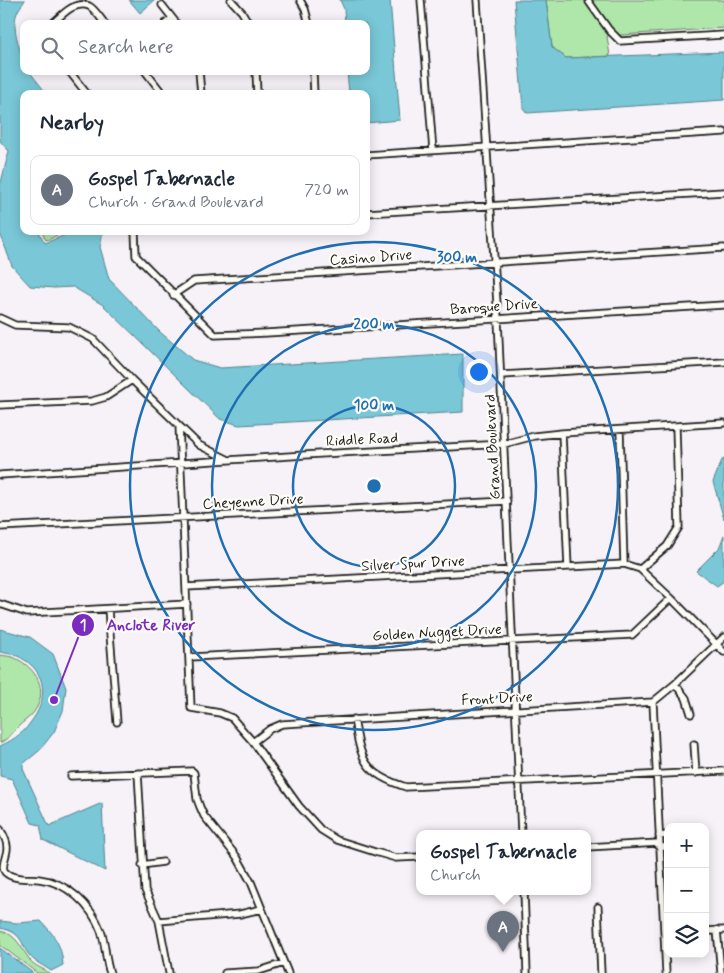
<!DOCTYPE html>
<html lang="en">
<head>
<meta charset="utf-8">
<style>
  body { margin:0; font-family:Mynerve,sans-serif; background:#f2f2f3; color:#1f2937 }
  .controls { position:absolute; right:15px; bottom:15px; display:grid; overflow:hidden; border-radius:10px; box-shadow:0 2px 12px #0003 }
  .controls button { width:45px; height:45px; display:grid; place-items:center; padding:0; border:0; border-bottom:1px solid #e0e1e3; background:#fff; color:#1f2937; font:25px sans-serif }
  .you { position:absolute; left:478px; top:371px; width:18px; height:18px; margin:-12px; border:4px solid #fff; border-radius:50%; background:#1a73e8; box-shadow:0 0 0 8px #1a73e833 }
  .badge { display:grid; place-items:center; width:32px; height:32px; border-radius:50%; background:#1f6fb2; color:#fff; font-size:16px; font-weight:700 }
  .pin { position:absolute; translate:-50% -41px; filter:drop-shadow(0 1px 2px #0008) }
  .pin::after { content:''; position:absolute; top:26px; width:18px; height:15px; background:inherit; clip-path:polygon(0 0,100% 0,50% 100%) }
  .popup { position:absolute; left:416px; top:830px; width:175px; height:65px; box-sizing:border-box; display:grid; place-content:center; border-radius:10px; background:#fff; filter:drop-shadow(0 1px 4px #0005); font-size:16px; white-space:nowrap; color:#747a83 }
  .popup b { font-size:19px; color:#1f2937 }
  .popup::after { content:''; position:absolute; left:50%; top:100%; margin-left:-10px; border:10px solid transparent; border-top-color:#fff }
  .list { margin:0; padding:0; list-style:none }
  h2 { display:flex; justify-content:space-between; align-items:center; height:65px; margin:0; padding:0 20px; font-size:21px }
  h2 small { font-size:16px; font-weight:400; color:#747a83 }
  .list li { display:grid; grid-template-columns:32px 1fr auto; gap:15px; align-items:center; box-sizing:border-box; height:70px; margin:0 10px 10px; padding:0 10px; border:1px solid #e0e1e3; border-radius:10px }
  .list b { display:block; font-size:19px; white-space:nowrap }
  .list p { margin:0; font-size:16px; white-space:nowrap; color:#747a83 }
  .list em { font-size:16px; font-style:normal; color:#747a83 }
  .icon { flex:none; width:28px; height:28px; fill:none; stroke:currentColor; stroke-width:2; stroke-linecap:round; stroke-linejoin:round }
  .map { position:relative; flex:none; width:724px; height:973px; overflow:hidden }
  .search { position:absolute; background:#fff; box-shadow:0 2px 12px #0003; left:20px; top:20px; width:350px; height:55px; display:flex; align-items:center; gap:12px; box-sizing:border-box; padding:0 18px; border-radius:10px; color:#747a83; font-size:19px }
  .panel { position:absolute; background:#fff; box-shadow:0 2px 12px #0003; left:20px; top:90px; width:350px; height:145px; border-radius:10px }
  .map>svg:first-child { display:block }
  .green { fill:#afe6aa; stroke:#668163 }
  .water { fill:#79c7d7; stroke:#54838c }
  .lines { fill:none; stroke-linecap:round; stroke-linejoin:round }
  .minor-casing { stroke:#1c1c1c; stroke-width:9 }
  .minor { stroke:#fdfcf7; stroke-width:5.5 }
  .ring { fill:none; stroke:#1f6fb2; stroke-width:2.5 }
  .labels { text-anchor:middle; stroke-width:4.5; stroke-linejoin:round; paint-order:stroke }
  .street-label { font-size:15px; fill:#1c1c1c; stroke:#fdfcf7 }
  .centre { fill:#1f6fb2; stroke:#fdfcf7; stroke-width:2.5 }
  .ring-label { font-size:15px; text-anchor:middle; font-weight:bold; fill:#1f6fb2; stroke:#fdfcf7; stroke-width:4.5; stroke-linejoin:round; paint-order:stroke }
  .leader { fill:none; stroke:#7b2cbf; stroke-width:2 }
  .callout-dot { fill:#7b2cbf; stroke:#fdfcf7; stroke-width:2 }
  .mark-label { font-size:15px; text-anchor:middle; font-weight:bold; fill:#fff }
  .callout-label { font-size:16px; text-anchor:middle; font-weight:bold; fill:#7b2cbf; stroke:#fdfcf7; stroke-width:4.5; stroke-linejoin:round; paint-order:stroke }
</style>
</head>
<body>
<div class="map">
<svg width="724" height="973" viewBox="0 0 724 973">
  <rect width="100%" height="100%" fill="#f7f2f8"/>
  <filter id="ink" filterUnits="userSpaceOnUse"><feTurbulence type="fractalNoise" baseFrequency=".02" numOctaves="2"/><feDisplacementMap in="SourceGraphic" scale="10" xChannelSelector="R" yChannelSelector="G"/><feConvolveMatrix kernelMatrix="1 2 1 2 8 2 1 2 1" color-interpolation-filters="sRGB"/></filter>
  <g filter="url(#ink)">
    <path class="green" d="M546,0H724V28L607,36L610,56L566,58L552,47Z
      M41,231H64L52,238L46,240Z
      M0,655C5,656 11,656 15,658C37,668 49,691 34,712C30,718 22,722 17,728C11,734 8,739 0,743Z
      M0,931C17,934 20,947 30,960C34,966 44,969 50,973H37L0,945Z"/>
    <path class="water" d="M0,0H25C23,4 18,9 17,13C10,31 24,54 24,71H29L47,94H24V231H38L45,243L65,235L67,231H103L100,247L109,279L160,332L193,360L220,368L463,354V412L239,425L220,419L103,305L73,287L54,288L30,286L12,266L0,233V186L9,151L0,141Z
      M129,0H155L140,13Z
      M340,0H390L400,120L366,123V94H349L347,71H366V24H345L344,9Z
      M514,0H546L552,47L566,58L724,52V100L527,113L523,108Z
      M724,459V519L713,482L722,460Z
      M724,535V581L717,586L696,571L719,548Z
      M0,629L30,637L53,654L66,688L63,711L54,732L39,751L23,764V769L49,826L102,803L105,871L43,840L40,825L32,823L12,779L0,776V746C7,743 14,739 20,734C25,731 29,724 33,719C50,695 45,667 15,655C11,654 5,653 0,652Z
      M0,921L17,923L41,921C54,935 62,945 63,965L51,971C46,967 39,964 34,960C19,948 27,933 0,928Z
      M0,948L33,973H0Z"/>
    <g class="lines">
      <g class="minor-casing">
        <path id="minor" d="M231,0L242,12L249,24
          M300,0L305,9L309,24
          M421,0L433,151
          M477,0L498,319L521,833
          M589,2L609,30L620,41L724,35
          M162,5L177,24
          M52,24C62,15 75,0 89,6C95,9 101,19 105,24
          M165,24L172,18
          M69,71L87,94
          M145,71L163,94
          M199,71L201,94
          M256,71L257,94
          M313,71L314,94
          M366,155L724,132
          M366,213L724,192
          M135,231L136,256L215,335L266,333L724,305
          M173,295L194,281L724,248
          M0,318L15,325L69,327L93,339L132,380L199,445L227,459
          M501,375L724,362
          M0,405L92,401L106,397L132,380
          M179,425L191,708L220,713L232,718L253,742L299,806L321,830L337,840L375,852L396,858L419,857
          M620,430L624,564
          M562,433L568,567
          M0,475L320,454L504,444L534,436L562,433L724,423
          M0,527L507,501
          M640,569L667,546L679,527L676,427
          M186,587L624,564L640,569L671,598L724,652
          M0,604L27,613L187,604
          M108,609L117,722
          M190,657L632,635L671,598
          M675,684L686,698L691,714
          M653,702L666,973
          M354,719C361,759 363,774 406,787L724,771
          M253,742L270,729L282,724L653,702L675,684L724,637
          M694,744L696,773
          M138,773L145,890L159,921L169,973
          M71,776L192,771L194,773L197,799L200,807L204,816L237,857L251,882L288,973
          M0,829C3,834 7,840 7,847C8,854 0,866 5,872C13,880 29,878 39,879C67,882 91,905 101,931C106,945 105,960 110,973
          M659,836L668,835
          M587,847L659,843
          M659,847H668
          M142,865L163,862
          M524,891L527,973
          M598,907L601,973
          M159,921L240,914L262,909
          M717,930L721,973
          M705,931L724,930
          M225,973L259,971L284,963"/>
      </g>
      <use href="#minor" class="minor"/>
    </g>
  </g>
  <g class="ring">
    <circle cx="374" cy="486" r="81"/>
    <circle cx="374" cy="486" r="162"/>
    <circle cx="374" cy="486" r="244"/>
  </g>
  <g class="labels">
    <g class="street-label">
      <text transform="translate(371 257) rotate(-4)" y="5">Casino Drive</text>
      <text transform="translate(494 306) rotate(-4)" y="5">Baroque Drive</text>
      <text transform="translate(362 439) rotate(-3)" y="5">Riddle Road</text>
      <text transform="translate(492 447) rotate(-93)" y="5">Grand Boulevard</text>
      <text transform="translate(253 501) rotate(-3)" y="5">Cheyenne Drive</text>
      <text transform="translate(413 563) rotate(-3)" y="5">Silver Spur Drive</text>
      <text transform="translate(437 632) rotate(-3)" y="5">Golden Nugget Drive</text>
      <text transform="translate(497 698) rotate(-3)" y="5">Front Drive</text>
    </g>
  </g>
  <circle cx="374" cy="486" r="8" class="centre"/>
  <g class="ring-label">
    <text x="457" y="262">300 m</text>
    <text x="374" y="329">200 m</text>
    <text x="374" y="410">100 m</text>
  </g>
  <path class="leader" d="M54 700L83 625"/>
  <g class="callout-dot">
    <circle cx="54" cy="700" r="5"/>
    <circle cx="83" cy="625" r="12"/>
  </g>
  <g class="mark-label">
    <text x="83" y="630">1</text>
  </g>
  <g class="callout-label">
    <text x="151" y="630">Anclote River</text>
  </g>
</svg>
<div class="controls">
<button>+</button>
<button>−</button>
<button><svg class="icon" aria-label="layers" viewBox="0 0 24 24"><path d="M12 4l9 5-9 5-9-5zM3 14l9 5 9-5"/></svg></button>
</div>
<div class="you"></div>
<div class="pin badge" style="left:503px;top:952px;background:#6b7280">A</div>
<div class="popup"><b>Gospel Tabernacle</b>Church</div>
<div class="search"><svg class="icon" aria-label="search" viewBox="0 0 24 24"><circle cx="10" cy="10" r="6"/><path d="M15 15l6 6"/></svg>Search here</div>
<section class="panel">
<h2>Nearby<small></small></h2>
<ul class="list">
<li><span class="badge" style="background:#6b7280">A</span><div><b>Gospel Tabernacle</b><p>Church · Grand Boulevard</p></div><em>720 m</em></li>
</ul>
</section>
</div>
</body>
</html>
